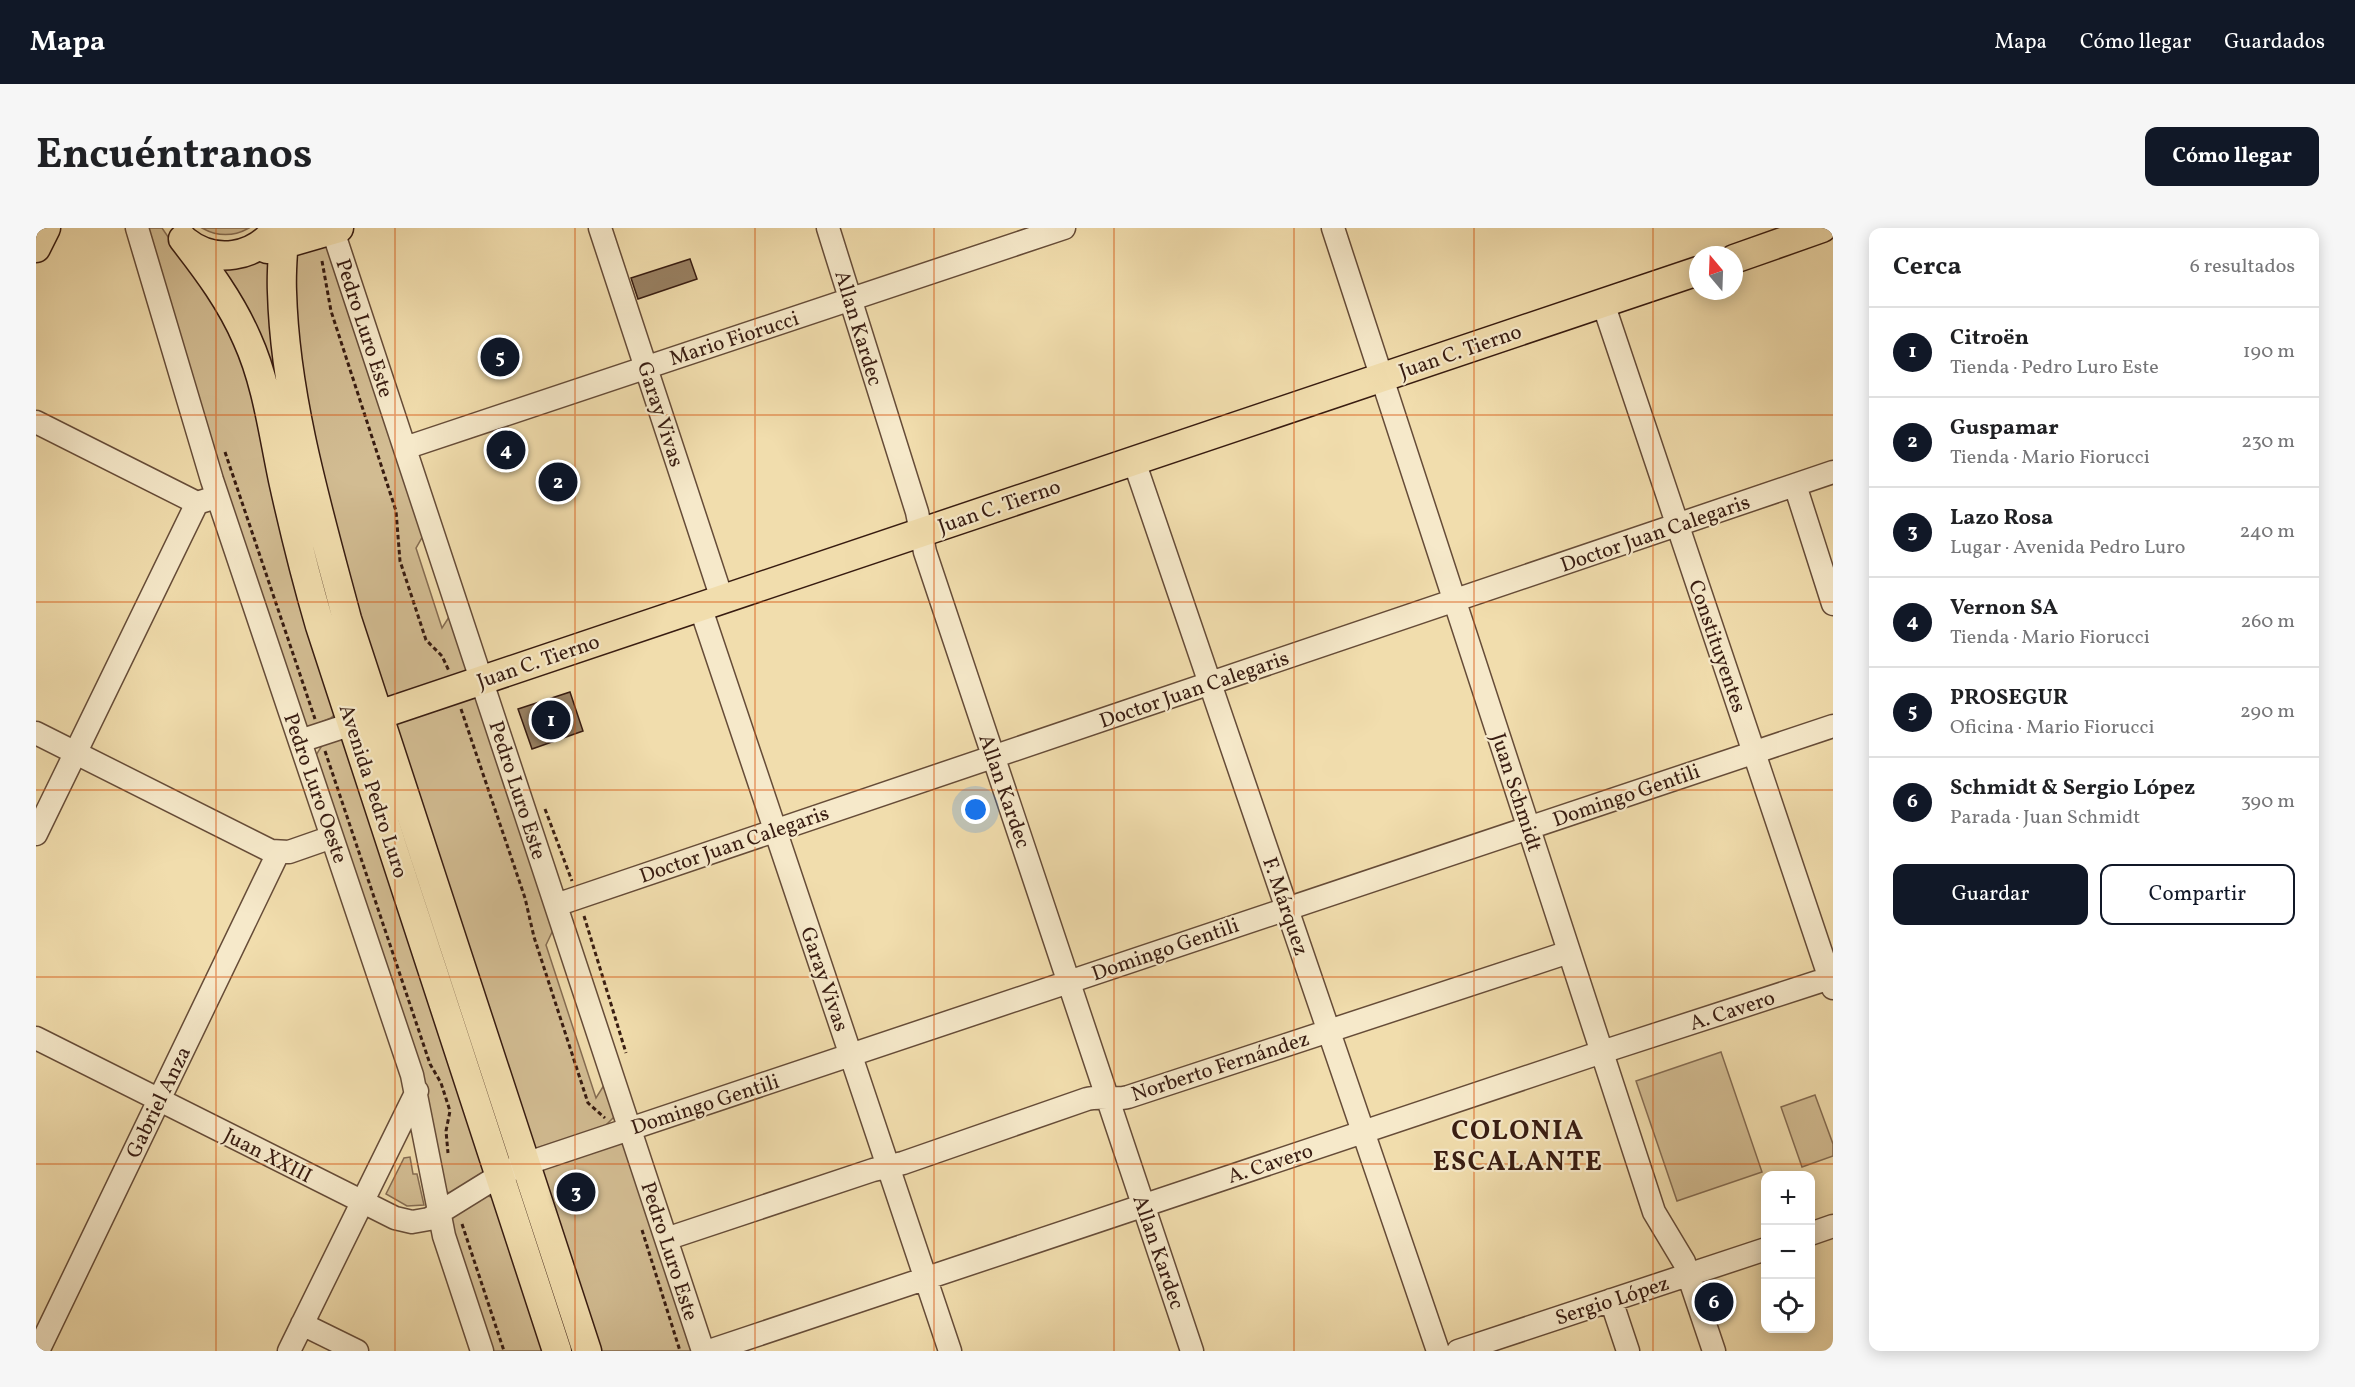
<!DOCTYPE html>
<html lang="es">
<head>
<meta charset="utf-8">
<style>
  body { margin:0; font-family:Vollkorn,serif; background:#f6f6f6; color:#202124 }
  .controls { position:absolute; right:18px; bottom:18px; display:grid; overflow:hidden; border-radius:12px; box-shadow:0 3px 15px #0003 }
  .controls button { width:54px; height:54px; display:grid; place-items:center; padding:0; border:0; border-bottom:2px solid #e0e0e0; background:#fff; color:#202124; font:30px sans-serif }
  .compass { position:absolute; left:1653px; top:18px; width:54px; height:54px; border-radius:50%; background:#fff; box-shadow:0 3px 15px #0003; rotate:341deg }
  .you { position:absolute; left:940px; top:582px; width:21px; height:21px; margin:-15px; border:4px solid #fff; border-radius:50%; background:#1a73e8; box-shadow:0 0 0 9px #1a73e833 }
  .badge { display:grid; place-items:center; width:39px; height:39px; border-radius:50%; background:#111827; color:#fff; font-size:20px; font-weight:700 }
  .pin { position:absolute; translate:-50% -50%; border:3px solid #fff; box-shadow:0 2px 6px #0006 }
  .list { margin:0; padding:0; list-style:none }
  h2 { display:flex; justify-content:space-between; align-items:center; height:78px; margin:0; padding:0 24px; font-size:26px }
  h2 small { font-size:20px; font-weight:400; color:#757577 }
  .list li { display:grid; grid-template-columns:39px 1fr auto; gap:18px; align-items:center; box-sizing:border-box; height:90px; padding:0 24px; border-top:2px solid #e0e0e0 }
  .list b { display:block; font-size:22px; white-space:nowrap }
  .list p { margin:0; font-size:20px; white-space:nowrap; color:#757577 }
  .list em { font-size:20px; font-style:normal; color:#757577 }
  .actions { display:flex; gap:12px; padding:18px 24px }
  .actions a { flex:1; padding:14px 0; border:2px solid #111827; border-radius:12px; text-align:center; font-size:21px; color:#111827 }
  .actions .main { background:#111827; color:#fff }
  .icon { flex:none; width:33px; height:33px; fill:none; stroke:currentColor; stroke-width:2; stroke-linecap:round; stroke-linejoin:round }
  .map { position:relative; flex:none; width:1797px; height:1123px; overflow:hidden; border-radius:12px }
  header { display:flex; align-items:center; gap:36px; box-sizing:border-box; height:84px; padding:0 30px; background:#111827; color:#fff }
  header strong { font-size:28px }
  nav { display:flex; gap:33px; margin-inline-start:auto; font-size:21px }
  .intro { display:flex; align-items:center; justify-content:space-between; box-sizing:border-box; height:144px; padding:0 36px }
  h1 { margin:0; font-size:42px }
  .button { padding:15px 27px; border-radius:12px; background:#111827; color:#fff; font-size:21px; font-weight:700 }
  main { display:flex; gap:36px; padding:0 36px }
  aside { flex:1; background:#fff; border-radius:12px; box-shadow:0 3px 15px #0003 }
  .map>svg:first-child { display:block }
  .green { fill:#d2bc92; stroke:#856c52; stroke-width:1.5 }
  .building { fill:#988062; stroke:#381c11; stroke-width:1.5 }
  .lines { fill:none; stroke-linecap:round; stroke-linejoin:round }
  .minor-casing { stroke:#664c38; stroke-width:25 }
  .major-casing { stroke:#381c11; stroke-width:31 }
  .path { stroke:#381c11; stroke-width:3; stroke-dasharray:4.5 3; stroke-linecap:butt }
  .minor { stroke:#f6e9ca; stroke-width:22 }
  .major { stroke:#f1ddad; stroke-width:28 }
  .grid { fill:none; stroke:#d6530c; stroke-width:1.5; stroke-opacity:0.55 }
  .labels { text-anchor:middle; stroke-width:4.5; stroke-linejoin:round; paint-order:stroke }
  .street-label { font-size:21px; fill:#381c11; stroke:#f6e9ca }
  .district-label { font-size:27px; font-weight:bold; letter-spacing:1.5px; fill:#381c11; stroke:#f6e9ca }
</style>
</head>
<body>
<header>
<strong>Mapa</strong>
<nav><a>Mapa</a><a>Cómo llegar</a><a>Guardados</a></nav>
</header>
<div class="intro"><h1>Encuéntranos</h1><a class="button">Cómo llegar</a></div>
<main>
<div class="map">
<svg width="1797" height="1123" viewBox="0 0 1797 1123">
  <rect width="100%" height="100%" fill="#f1ddad"/>
  <filter id="stains"><feTurbulence type="fractalNoise" baseFrequency=".00333" numOctaves="4"/><feColorMatrix values="0 0 0 0 .2 0 0 0 0 .09 0 0 0 0 .02 0 0 0 .5 -.17"/></filter>
  <radialGradient id="worn" r=".72"><stop offset=".6" stop-color="#630" stop-opacity="0"/><stop offset="1" stop-color="#630" stop-opacity=".3"/></radialGradient>
  <path class="green" d="M109,0H126L202,111L300,485L295,490L273,499L270,498L183,245Z
    M166,0H213C197,9 182,9 166,0Z
    M292,17L387,308L380,320L406,400L413,389L432,445L351,470L344,465L264,157L258,28Z
    M231,29L276,296L183,41Z
    M435,467L441,470L518,700L510,717L560,870L570,854L578,889L569,898L498,921L354,493Z
    M308,509L449,943L415,965L410,964L280,527L287,516Z
    M1685,824L1726,944L1641,973L1600,853Z
    M1779,867L1797,916V928L1766,939L1745,879Z
    M588,914L659,1123H558L505,944L512,939Z
    M374,929L377,946H381L388,977L371,978L350,966L368,930Z
    M451,968L456,969L513,1123H455L413,990Z"/>
  <path class="building" d="M654,31L661,51L602,71L595,50Z
    M534,464L547,503L496,521L482,481Z"/>
  <g class="lines">
    <g class="minor-casing">
      <path id="minor" d="M101,0L176,252L376,847L408,1008L446,1123
        M296,0L667,1123
        M564,0L686,371
        M792,0L881,284L889,324L1156,1123
        M1297,0L1618,984L1648,1034L1678,1123
        M1567,75L1797,760
        M0,194L161,275L174,271
        M369,220L1028,0
        M1098,233L1402,1123
        M1759,257L1797,376
        M664,378L914,1123
        M0,505L235,623L253,624L296,609
        M264,513L316,496
        M0,606L161,275
        M520,677L1797,244
        M0,810L359,990L376,994L393,991L469,944L489,936L1797,498
        M1774,1006L1797,998
        M630,1011L837,942L867,935L1051,871C1065,867 1078,873 1092,869L1533,724
        M1575,1072L1592,1123
        M266,1096L321,1123
        M2,1123L242,625
        M253,1123L381,863
        M673,1123L1566,824L1797,749
        M1422,1123L1730,1021"/>
    </g>
    <g class="major-casing">
      <path id="major" d="M249,0C247,21 245,43 246,64C249,173 283,286 311,391L551,1123
        M147,11C172,43 195,74 211,111C231,155 237,205 247,252C258,302 270,350 284,398L521,1123
        M149,13C179,37 219,30 241,0
        M0,20L10,0
        M231,21L303,0
        M1698,31L1786,0
        M316,496L1662,43"/>
    </g>
    <path class="path" d="M286,33L295,83L360,283L364,333L390,412L406,428L413,443
      M189,224L279,491
      M425,481L489,670L498,709L552,875L569,890
      M289,523L394,836L405,855L414,883L410,903L412,925
      M509,581L536,653
      M548,688L590,825
      M426,996L468,1123
      M606,1002L644,1123"/>
    <use href="#minor" class="minor"/>
    <use href="#major" class="major"/>
  </g>
  <path class="grid" d="M180,0V1123M359,0V1123M539,0V1123M719,0V1123M898,0V1123M1078,0V1123M1258,0V1123M1438,0V1123M1617,0V1123M0,187H1797M0,374H1797M0,562H1797M0,749H1797M0,936H1797"/>
  <g class="labels">
    <g class="street-label">
      <text transform="translate(329 100) rotate(72)" y="7">Pedro Luro Este</text>
      <text transform="translate(823 100) rotate(73)" y="7">Allan Kardec</text>
      <text transform="translate(698 110) rotate(-18)" y="7">Mario Fiorucci</text>
      <text transform="translate(1424 123) rotate(-19)" y="7">Juan C. Tierno</text>
      <text transform="translate(625 186) rotate(72)" y="7">Garay Vivas</text>
      <text transform="translate(963 278) rotate(-19)" y="7">Juan C. Tierno</text>
      <text transform="translate(1619 305) rotate(-19)" y="7">Doctor Juan Calegaris</text>
      <text transform="translate(1682 418) rotate(71)" y="7">Constituyentes</text>
      <text transform="translate(502 433) rotate(-19)" y="7">Juan C. Tierno</text>
      <text transform="translate(1158 461) rotate(-19)" y="7">Doctor Juan Calegaris</text>
      <text transform="translate(280 560) rotate(71)" y="7">Pedro Luro Oeste</text>
      <text transform="translate(482 562) rotate(72)" y="7">Pedro Luro Este</text>
      <text transform="translate(338 563) rotate(72)" y="7">Avenida Pedro Luro</text>
      <text transform="translate(969 563) rotate(71)" y="7">Allan Kardec</text>
      <text transform="translate(1481 564) rotate(72)" y="7">Juan Schmidt</text>
      <text transform="translate(1590 567) rotate(-19)" y="7">Domingo Gentili</text>
      <text transform="translate(698 616) rotate(-19)" y="7">Doctor Juan Calegaris</text>
      <text transform="translate(1250 678) rotate(71)" y="7">F. Márquez</text>
      <text transform="translate(1129 721) rotate(-19)" y="7">Domingo Gentili</text>
      <text transform="translate(789 751) rotate(71)" y="7">Garay Vivas</text>
      <text transform="translate(1696 782) rotate(-18)" y="7">A. Cavero</text>
      <text transform="translate(1184 838) rotate(-18)" y="7">Norberto Fernández</text>
      <text transform="translate(122 874) rotate(-64)" y="7">Gabriel Anza</text>
      <text transform="translate(669 876) rotate(-18)" y="7">Domingo Gentili</text>
      <text transform="translate(232 927) rotate(27)" y="7">Juan XXIII</text>
      <text transform="translate(1234 935) rotate(-18)" y="7">A. Cavero</text>
      <text transform="translate(634 1023) rotate(72)" y="7">Pedro Luro Este</text>
      <text transform="translate(1123 1024) rotate(71)" y="7">Allan Kardec</text>
      <text transform="translate(1576 1072) rotate(-18)" y="7">Sergio López</text>
    </g>
    <g class="district-label">
      <text x="1482" y="911">COLONIA<tspan x="1482" dy="31">ESCALANTE</tspan></text>
    </g>
  </g>
  <rect width="100%" height="100%" filter="url(#stains)"/>
  <rect width="100%" height="100%" fill="url(#worn)"/>
</svg>
<div class="controls">
<button>+</button>
<button>−</button>
<button><svg class="icon" aria-label="locate" viewBox="0 0 24 24"><circle cx="12" cy="12" r="6"/><path d="M12 2v4M12 18v4M2 12h4M18 12h4"/></svg></button>
</div>
<svg class="compass" viewBox="-18 -18 36 36"><path d="M0-13l5 13h-10z" fill="#e53935"/><path d="M0 13l5-13h-10z" fill="#757577"/></svg>
<div class="you"></div>
<div class="pin badge" style="left:515px;top:492px">1</div>
<div class="pin badge" style="left:522px;top:254px">2</div>
<div class="pin badge" style="left:540px;top:964px">3</div>
<div class="pin badge" style="left:470px;top:222px">4</div>
<div class="pin badge" style="left:464px;top:129px">5</div>
<div class="pin badge" style="left:1678px;top:1074px">6</div>
</div>
<aside>
<h2>Cerca<small>6 resultados</small></h2>
<ul class="list">
<li><span class="badge">1</span><div><b>Citroën</b><p>Tienda · Pedro Luro Este</p></div><em>190 m</em></li>
<li><span class="badge">2</span><div><b>Guspamar</b><p>Tienda · Mario Fiorucci</p></div><em>230 m</em></li>
<li><span class="badge">3</span><div><b>Lazo Rosa</b><p>Lugar · Avenida Pedro Luro</p></div><em>240 m</em></li>
<li><span class="badge">4</span><div><b>Vernon SA</b><p>Tienda · Mario Fiorucci</p></div><em>260 m</em></li>
<li><span class="badge">5</span><div><b>PROSEGUR</b><p>Oficina · Mario Fiorucci</p></div><em>290 m</em></li>
<li><span class="badge">6</span><div><b>Schmidt &amp; Sergio López</b><p>Parada · Juan Schmidt</p></div><em>390 m</em></li>
</ul>
<div class="actions"><a class="main">Guardar</a><a>Compartir</a></div>
</aside>
</main>
</body>
</html>
